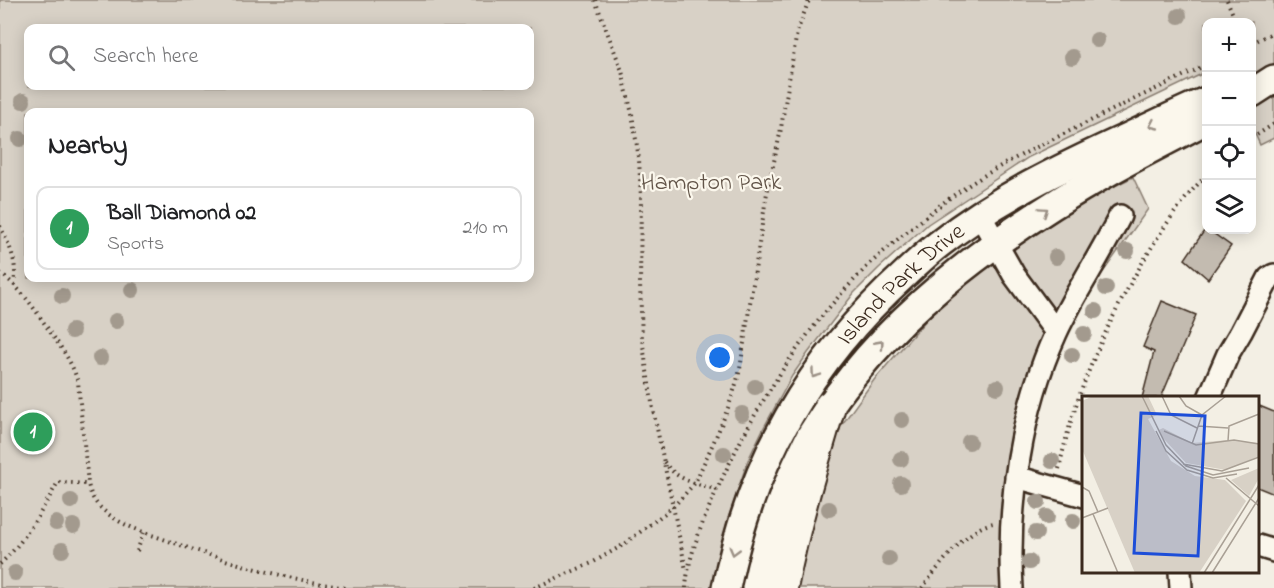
<!DOCTYPE html>
<html lang="en">
<head>
<meta charset="utf-8">
<style>
  body { margin:0; font-family:"Indie Flower",sans-serif; background:#f6f6f6; color:#202124 }
  .controls { position:absolute; right:18px; top:18px; display:grid; overflow:hidden; border-radius:12px; box-shadow:0 3px 15px #0003 }
  .controls button { width:54px; height:54px; display:grid; place-items:center; padding:0; border:0; border-bottom:2px solid #e0e0e0; background:#fff; color:#202124; font:30px sans-serif }
  .you { position:absolute; left:720px; top:358px; width:21px; height:21px; margin:-15px; border:4px solid #fff; border-radius:50%; background:#1a73e8; box-shadow:0 0 0 9px #1a73e833 }
  .badge { display:grid; place-items:center; width:39px; height:39px; border-radius:50%; background:#2563eb; color:#fff; font-size:20px; font-weight:700 }
  .pin { position:absolute; translate:-50% -50%; border:3px solid #fff; box-shadow:0 2px 6px #0006 }
  .list { margin:0; padding:0; list-style:none }
  h2 { display:flex; justify-content:space-between; align-items:center; height:78px; margin:0; padding:0 24px; font-size:26px }
  h2 small { font-size:20px; font-weight:400; color:#757577 }
  .list li { display:grid; grid-template-columns:39px 1fr auto; gap:18px; align-items:center; box-sizing:border-box; height:84px; margin:0 12px 12px; padding:0 12px; border:2px solid #e0e0e0; border-radius:12px }
  .list b { display:block; font-size:22px; white-space:nowrap }
  .list p { margin:0; font-size:20px; white-space:nowrap; color:#757577 }
  .list em { font-size:20px; font-style:normal; color:#757577 }
  .icon { flex:none; width:33px; height:33px; fill:none; stroke:currentColor; stroke-width:2; stroke-linecap:round; stroke-linejoin:round }
  .map { position:relative; flex:none; width:1274px; height:588px; overflow:hidden }
  .search { position:absolute; background:#fff; box-shadow:0 3px 15px #0003; left:24px; top:24px; width:510px; height:66px; display:flex; align-items:center; gap:15px; box-sizing:border-box; padding:0 21px; border-radius:12px; color:#757577; font-size:22px }
  .panel { position:absolute; background:#fff; box-shadow:0 3px 15px #0003; left:24px; top:108px; width:510px; height:174px; border-radius:12px }
  .map>svg:first-child { display:block }
  .green { fill:#d8d1c6; stroke:#8a7e72; stroke-width:1.5; fill-rule:evenodd }
  .building { fill:#c3bbb0; stroke:#3b2a1e; stroke-width:1.5 }
  .lines { fill:none; stroke-linecap:round; stroke-linejoin:round }
  .minor-casing { stroke:#3b2a1e; stroke-width:26 }
  .major-casing { stroke:#3b2a1e; stroke-width:32 }
  .highway-casing { stroke:#3b2a1e; stroke-width:34 }
  .path { stroke:#3b2a1e; stroke-width:4; stroke-dasharray:1.5 4.5; stroke-linecap:butt }
  .minor { stroke:#fbf7ec; stroke-width:21 }
  .major { stroke:#fbf7ec; stroke-width:27 }
  .highway { stroke:#fbf7ec; stroke-width:30 }
  .tree { fill:#a39a8e }
  .oneway { stroke:#9b9085 }
  .labels { text-anchor:middle; stroke-width:4.5; stroke-linejoin:round; paint-order:stroke }
  .park-label { font-size:24px; fill:#625448; stroke:#fbf7ec }
  .street-label { font-size:24px; fill:#3b2a1e; stroke:#fbf7ec }
  .inset-road { fill:none; stroke:#a9a095; stroke-width:1.5 }
  .view { fill:#1d4ed8; fill-opacity:0.15; stroke:#1d4ed8; stroke-width:3 }
  .inset-edge { fill:none; stroke:#3b2a1e; stroke-width:3 }
</style>
</head>
<body>
<div class="map">
<svg width="1274" height="588" viewBox="0 0 1274 588">
  <rect width="100%" height="100%" fill="#f3efe4"/>
  <filter id="ink" filterUnits="userSpaceOnUse"><feTurbulence type="fractalNoise" baseFrequency=".0167" numOctaves="2"/><feDisplacementMap in="SourceGraphic" scale="12" xChannelSelector="R" yChannelSelector="G"/><feConvolveMatrix kernelMatrix="1 2 1 2 8 2 1 2 1" color-interpolation-filters="sRGB"/></filter>
  <g filter="url(#ink)">
    <path class="green" d="M0,0H1274V138L1260,145L1252,127V22H1206V72L1029,157L928,224L879,268L854,293L808,353L792,376L763,429L748,460L727,522L711,588H0ZM28,28H530V86H28ZM28,112H530V278H28Z
      M1133,177L1148,209L1079,306L1064,334L1045,386L1029,448L1021,520V588H791L838,430L874,380L947,296L988,267L1053,216Z"/>
    <path class="building" d="M1206,228L1231,246L1208,279L1185,259Z
      M1162,301L1196,315L1161,398H1142L1154,352L1143,347Z
      M1257,405L1274,412V494L1257,487Z"/>
    <g class="lines">
      <g class="minor-casing">
        <path id="minor" d="M980,215L1014,275L1056,332
          M1209,398L1228,354L1241,332L1269,278L1274,275
          M1016,477L1084,496
          M1258,546L1274,551
          M1180,572L1181,588
          M1012,588C1007,504 1021,409 1056,333C1061,322 1067,311 1073,300C1089,272 1105,245 1120,216"/>
      </g>
      <g class="major-casing">
        <g id="major">
          <path d="M1252,93L1274,79"/>
          <path id="s1" d="M726,588C751,462 809,361 905,274C916,264 927,253 939,244C996,199 1062,167 1128,137C1154,125 1180,112 1206,101"/>
          <path d="M756,588C765,545 779,503 797,464C802,454 806,444 811,435C881,319 994,237 1110,171C1142,153 1174,137 1206,120"/>
        </g>
      </g>
      <g class="highway-casing">
        <path id="highway" d="M782,588C794,526 812,466 830,406"/>
      </g>
      <path class="path" d="M595,0L622,71L632,114L639,159L641,198L640,284L642,339L653,409L686,570
        M1227,0L1236,22
        M1252,43L1274,32
        M1252,138L1274,124
        M0,226C9,244 18,262 14,283
        M0,273C22,289 36,311 51,333C63,351 71,360 78,382L88,484C90,493 94,502 101,508C119,525 143,532 166,540C224,561 285,579 347,588
        M664,462C679,482 694,482 717,490
        M1059,469C1074,396 1104,329 1141,265C1160,233 1179,202 1206,176
        M137,551L144,532
        M0,564C25,541 41,512 58,482L88,484
        M534,588L592,563L623,545L673,507L695,483L698,476C714,441 731,407 740,369L766,198L780,134L797,32L809,0
        M686,588C688,548 715,493 733,456C765,392 808,326 859,275C877,256 897,240 917,224C931,212 945,201 960,191C998,165 1039,146 1080,126C1122,105 1164,85 1206,65
        M922,588C939,567 965,529 993,523"/>
      <use href="#minor" class="minor"/>
      <use href="#major" class="major"/>
      <use href="#highway" class="highway"/>
    </g>
    <g class="tree">
      <circle cx="1179" cy="16" r="8"/>
      <circle cx="1097" cy="40" r="8"/>
      <circle cx="1072" cy="57" r="8"/>
      <circle cx="23" cy="101" r="8"/>
      <circle cx="20" cy="139" r="8"/>
      <circle cx="1127" cy="251" r="8"/>
      <circle cx="1056" cy="257" r="8"/>
      <circle cx="1106" cy="288" r="8"/>
      <circle cx="132" cy="290" r="8"/>
      <circle cx="62" cy="296" r="8"/>
      <circle cx="1095" cy="311" r="8"/>
      <circle cx="116" cy="321" r="8"/>
      <circle cx="72" cy="331" r="8"/>
      <circle cx="1084" cy="334" r="8"/>
      <circle cx="1072" cy="355" r="8"/>
      <circle cx="100" cy="358" r="8"/>
      <circle cx="755" cy="387" r="8"/>
      <circle cx="997" cy="387" r="8"/>
      <circle cx="742" cy="414" r="8"/>
      <circle cx="902" cy="420" r="8"/>
      <circle cx="969" cy="442" r="8"/>
      <circle cx="724" cy="454" r="8"/>
      <circle cx="901" cy="459" r="8"/>
      <circle cx="1052" cy="461" r="8"/>
      <circle cx="901" cy="484" r="8"/>
      <circle cx="71" cy="501" r="8"/>
      <circle cx="1038" cy="502" r="8"/>
      <circle cx="829" cy="509" r="8"/>
      <circle cx="1047" cy="517" r="8"/>
      <circle cx="1073" cy="521" r="8"/>
      <circle cx="56" cy="523" r="8"/>
      <circle cx="73" cy="526" r="8"/>
      <circle cx="1036" cy="533" r="8"/>
      <circle cx="62" cy="550" r="8"/>
      <circle cx="889" cy="559" r="8"/>
      <circle cx="1029" cy="562" r="8"/>
      <circle cx="15" cy="573" r="8"/>
    </g>
    <defs><path id="oneway-chevron" d="M-2-3.5L2.5 0L-2 3.5" fill="none" stroke-width="1.6" stroke-linecap="round" stroke-linejoin="round" transform="scale(1.5)"/></defs>
    <g class="oneway">
      <use href="#oneway-chevron" transform="translate(1153 125) rotate(155)"/>
      <use href="#oneway-chevron" transform="translate(1044 211) rotate(-34)"/>
      <use href="#oneway-chevron" transform="translate(880 344) rotate(-48)"/>
      <use href="#oneway-chevron" transform="translate(815 374) rotate(125)"/>
      <use href="#oneway-chevron" transform="translate(734 551) rotate(105)"/>
    </g>
  </g>
  <g class="labels">
    <g class="park-label">
      <text x="711" y="189">Hampton Park</text>
    </g>
    <g class="street-label">
      <text dy="8" stroke="none"><textPath href="#s1" startOffset="358">Island Park Drive</textPath></text>
    </g>
  </g>
  <g transform="translate(1082 396)">
    <rect width="177" height="177" fill="#f3efe4"/>
    <path d="M11,0H66L75,19L66,23L89,65L113,80L143,84L164,105L117,177H53L0,53V5ZM81,32L110,47L146,44L177,47V60L144,74L104,67L81,42L77,34ZM177,72V82L167,100L149,84Z" fill="#d8d1c6"/>
    <path class="inset-road" d="M60,0L84,49L104,70L131,79L167,72M80,0L89,19L115,32M97,0L104,10L120,19M116,30L146,32M74,35L84,55L105,74L131,82L155,78M82,35L114,49L152,44L177,48M146,45L147,30L177,18M110,48L120,19L144,0M101,68L140,75L177,61M144,82L177,110M0,91L7,95L16,116M11,118L36,177M0,122L26,112M122,177L177,89M130,177L177,102"/>
    <path class="view" d="M59,17L123,20L116,160L52,157Z"/>
    <rect width="177" height="177" class="inset-edge"/>
  </g>
</svg>
<div class="controls">
<button>+</button>
<button>−</button>
<button><svg class="icon" aria-label="locate" viewBox="0 0 24 24"><circle cx="12" cy="12" r="6"/><path d="M12 2v4M12 18v4M2 12h4M18 12h4"/></svg></button>
<button><svg class="icon" aria-label="layers" viewBox="0 0 24 24"><path d="M12 4l9 5-9 5-9-5zM3 14l9 5 9-5"/></svg></button>
</div>
<div class="you"></div>
<div class="pin badge" style="left:33px;top:432px;background:#2e9e5b">1</div>
<div class="search"><svg class="icon" aria-label="search" viewBox="0 0 24 24"><circle cx="10" cy="10" r="6"/><path d="M15 15l6 6"/></svg>Search here</div>
<section class="panel">
<h2>Nearby<small></small></h2>
<ul class="list">
<li><span class="badge" style="background:#2e9e5b">1</span><div><b>Ball Diamond 02</b><p>Sports</p></div><em>210 m</em></li>
</ul>
</section>
</div>
</body>
</html>
